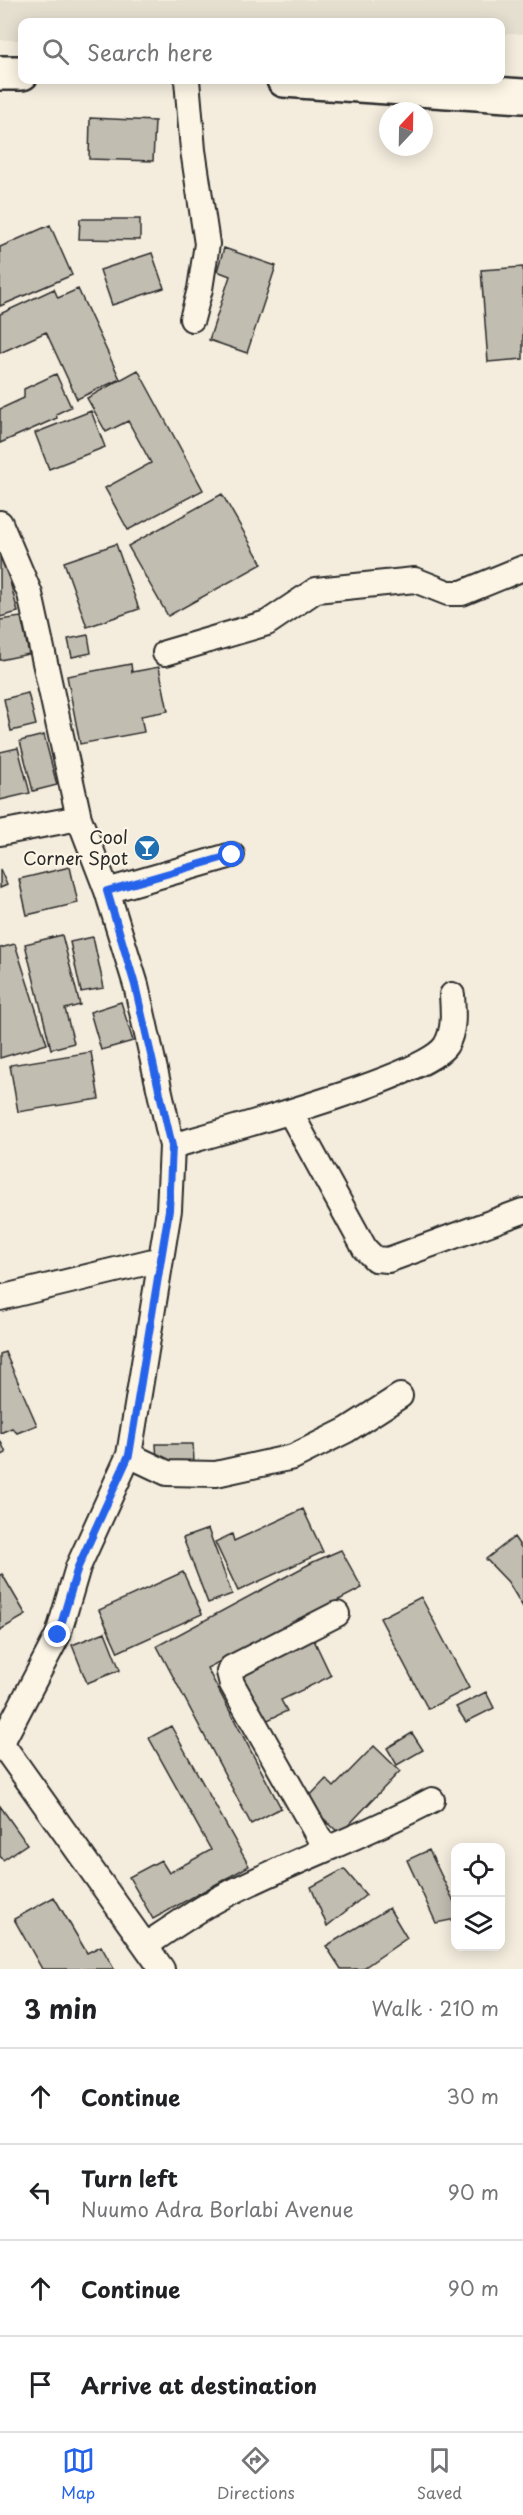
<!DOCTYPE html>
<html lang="en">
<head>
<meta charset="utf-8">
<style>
  body { margin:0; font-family:"Playpen Sans",sans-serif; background:#f6f6f6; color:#202124 }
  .controls { position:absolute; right:18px; bottom:18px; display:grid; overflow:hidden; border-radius:12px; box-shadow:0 3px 15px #0003 }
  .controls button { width:54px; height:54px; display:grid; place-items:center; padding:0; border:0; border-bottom:2px solid #e0e0e0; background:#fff; color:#202124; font:30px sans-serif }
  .compass { position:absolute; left:379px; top:102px; width:54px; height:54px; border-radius:50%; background:#fff; box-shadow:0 3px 15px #0003; rotate:22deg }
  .stop { position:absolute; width:18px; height:18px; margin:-14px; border:4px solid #2563eb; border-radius:50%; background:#fff }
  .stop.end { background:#2563eb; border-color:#fff; box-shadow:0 2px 6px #0008 }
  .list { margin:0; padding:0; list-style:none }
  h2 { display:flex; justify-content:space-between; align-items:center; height:78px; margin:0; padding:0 24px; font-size:26px }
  h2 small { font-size:20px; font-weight:400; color:#757577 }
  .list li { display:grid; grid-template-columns:39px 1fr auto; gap:18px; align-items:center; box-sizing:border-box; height:96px; padding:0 24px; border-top:2px solid #e0e0e0 }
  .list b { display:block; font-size:22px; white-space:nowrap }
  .list p { margin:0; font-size:20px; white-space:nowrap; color:#757577 }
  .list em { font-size:20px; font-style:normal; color:#757577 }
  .icon { flex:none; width:33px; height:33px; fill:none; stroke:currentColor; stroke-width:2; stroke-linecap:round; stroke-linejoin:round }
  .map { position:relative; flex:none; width:523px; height:1969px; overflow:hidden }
  .search { position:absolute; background:#fff; box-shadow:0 3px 15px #0003; left:18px; right:18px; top:18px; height:66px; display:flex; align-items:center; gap:15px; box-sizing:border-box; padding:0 21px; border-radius:12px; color:#757577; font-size:22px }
  .sheet { height:462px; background:#fff }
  nav { display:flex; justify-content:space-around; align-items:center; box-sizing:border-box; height:84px; border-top:2px solid #e0e0e0; background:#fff; font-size:16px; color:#757577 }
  nav a { display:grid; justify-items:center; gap:3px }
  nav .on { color:#2563eb }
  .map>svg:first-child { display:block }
  .built { fill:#e5dfd0 }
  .building { fill:#c2bdb1; stroke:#2b2b2b; stroke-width:1.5 }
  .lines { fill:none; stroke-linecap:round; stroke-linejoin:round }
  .street-casing { stroke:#2b2b2b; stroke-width:28 }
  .secondary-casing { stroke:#2b2b2b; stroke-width:38 }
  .street { stroke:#fcf5e5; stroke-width:24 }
  .secondary { stroke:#fcf5e5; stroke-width:33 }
  .route { stroke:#2563eb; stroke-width:8 }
  .labels { text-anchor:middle; stroke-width:4.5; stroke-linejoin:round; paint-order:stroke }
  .poi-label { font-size:18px; fill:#2b2b2b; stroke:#fcf5e5; text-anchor:end }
</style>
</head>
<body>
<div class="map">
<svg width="523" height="1969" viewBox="0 0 523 1969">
  <rect width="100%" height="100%" fill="#f4edde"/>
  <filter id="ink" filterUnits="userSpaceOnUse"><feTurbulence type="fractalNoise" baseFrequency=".0167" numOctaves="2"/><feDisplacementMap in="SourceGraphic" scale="12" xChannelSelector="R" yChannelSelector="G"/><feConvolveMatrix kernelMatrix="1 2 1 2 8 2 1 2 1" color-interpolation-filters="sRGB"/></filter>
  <g filter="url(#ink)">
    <path class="built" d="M0,0H523V34H501L500,22H22V40H0Z"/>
    <path class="building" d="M90,118L155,121L153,161L89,159Z
      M80,219H140V240L79,239Z
      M50,225L72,275L0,306V247Z
      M224,248L276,266L247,353L209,340L230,276L217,271Z
      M152,253L164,288L112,305L100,270Z
      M523,267V359L488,362L481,270Z
      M54,289L58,298L78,289L120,379L77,399L46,332L0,353V314Z
      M138,370L203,490L128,530L105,488L151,463L128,421L106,432L87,398Z
      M56,374L71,407L56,414L57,418L0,443V409L24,398V389Z
      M91,411L105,447L49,469L35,433Z
      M222,494L262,564L168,616L128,546Z
      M0,544L18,612L0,617Z
      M116,544L139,609L87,627L64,562Z
      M21,617L29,654L0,660V620Z
      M88,635L91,653L72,657L68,639Z
      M131,664L132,672L159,667L168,711L141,716L144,732L80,744L67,676Z
      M28,693L36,725L11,731L4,699Z
      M44,735L57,785L33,791L20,741Z
      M18,748L30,793L0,800V752Z
      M70,867L78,903L27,915L19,879Z
      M0,869L7,885L0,888Z
      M62,935L80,1005L65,1009L74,1043L51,1049L25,944Z
      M93,937L104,988L81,992L70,942Z
      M15,944L47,1044L0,1058V948Z
      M121,1002L133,1041L101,1050L90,1012Z
      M91,1052L99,1099L18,1112L10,1065Z
      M5,1352L37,1425L17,1433L12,1428L0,1433V1354Z
      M0,1440L6,1453L0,1456Z
      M156,1444H193L194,1461H157Z
      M303,1509L323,1552L238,1591L215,1542L232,1534L234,1541Z
      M208,1529L232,1594L208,1603L183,1538Z
      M514,1537L523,1550V1607L508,1582L486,1559Z
      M341,1550L362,1588L207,1668L281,1808L251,1824L157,1646L313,1562Z
      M183,1572L202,1614L118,1652L99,1610Z
      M2,1574L26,1615L0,1630V1575Z
      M421,1597L469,1688L428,1709L380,1618Z
      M105,1632L120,1670L87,1683L72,1645Z
      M312,1636L331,1676L281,1700L287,1711L257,1725L232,1674Z
      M486,1692L494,1708L466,1722L456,1707Z
      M171,1726L249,1866L153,1919L129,1877L161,1860L169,1873L211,1850L149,1738Z
      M412,1733L423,1750L397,1765L387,1748Z
      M374,1746L400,1771L340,1834L305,1801L326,1779L334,1787Z
      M0,1806L27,1844L3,1860L0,1856Z
      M429,1850L456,1906V1919L436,1923L407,1860Z
      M344,1869L366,1895L327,1926L311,1887Z
      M54,1897L87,1953L101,1946L114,1969H42L14,1919Z
      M389,1908L407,1938L362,1969H341L326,1946Z"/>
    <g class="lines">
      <g class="street-casing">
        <path id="street" d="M187,80L193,150L207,244L200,289L192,319
          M0,523L30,594L79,818L107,891L136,985L172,1146L169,1210L129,1455L78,1567L58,1635L0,1746
          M165,653L267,623L316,590L415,580L448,593H462L523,568
          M0,833L79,818
          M107,891L232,855
          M290,1112L365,1249L375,1259L388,1260L523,1211
          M172,1146C217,1133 426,1077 446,1045C455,1029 453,1012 452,995
          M0,1298L161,1259
          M129,1455L167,1473L216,1474L293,1457L347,1430L400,1396
          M2,1744L162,1969
          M325,1848L232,1684L229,1672L231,1668L337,1614
          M146,1945C170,1929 194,1912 220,1898C289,1862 363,1837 432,1800"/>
      </g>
      <g class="secondary-casing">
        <path id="secondary" d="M0,73H22
          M284,80L523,96"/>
      </g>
      <use href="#street" class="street"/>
      <use href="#secondary" class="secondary"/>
    </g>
  </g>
  <g class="lines" filter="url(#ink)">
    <path class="route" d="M58,1635L78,1567L129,1455L169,1210L172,1146L135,985L107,891L232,855"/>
  </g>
  <defs>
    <g id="bar-disc" transform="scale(1.35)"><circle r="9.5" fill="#1f6fb2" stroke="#fcf5e5"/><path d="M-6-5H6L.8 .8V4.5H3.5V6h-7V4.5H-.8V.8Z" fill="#fff"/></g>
  </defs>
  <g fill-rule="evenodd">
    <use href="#bar-disc" x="147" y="848"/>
  </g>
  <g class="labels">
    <g class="poi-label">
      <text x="128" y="844">Cool<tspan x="128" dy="21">Corner Spot</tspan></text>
    </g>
  </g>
</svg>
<div class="controls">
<button><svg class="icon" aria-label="locate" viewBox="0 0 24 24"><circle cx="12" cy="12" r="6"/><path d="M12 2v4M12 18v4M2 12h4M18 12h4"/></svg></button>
<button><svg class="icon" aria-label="layers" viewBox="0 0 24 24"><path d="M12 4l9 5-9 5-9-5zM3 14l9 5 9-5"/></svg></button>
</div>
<svg class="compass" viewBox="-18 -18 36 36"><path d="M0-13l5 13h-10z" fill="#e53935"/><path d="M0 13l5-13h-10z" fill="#757577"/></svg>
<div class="stop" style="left:232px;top:855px"></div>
<div class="stop end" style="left:58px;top:1635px"></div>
<div class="search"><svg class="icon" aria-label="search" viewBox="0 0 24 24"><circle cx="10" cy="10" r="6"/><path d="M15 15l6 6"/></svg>Search here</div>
</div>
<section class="sheet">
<h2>3 min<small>Walk · 210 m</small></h2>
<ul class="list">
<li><svg class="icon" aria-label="ahead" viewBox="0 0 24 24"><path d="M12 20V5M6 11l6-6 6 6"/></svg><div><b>Continue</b></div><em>30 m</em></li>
<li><svg class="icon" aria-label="left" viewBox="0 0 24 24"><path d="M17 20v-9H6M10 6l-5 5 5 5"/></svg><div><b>Turn left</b><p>Nuumo Adra Borlabi Avenue</p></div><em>90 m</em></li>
<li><svg class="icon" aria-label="ahead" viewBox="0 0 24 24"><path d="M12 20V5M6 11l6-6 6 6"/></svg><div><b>Continue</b></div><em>90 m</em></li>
<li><svg class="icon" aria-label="arrive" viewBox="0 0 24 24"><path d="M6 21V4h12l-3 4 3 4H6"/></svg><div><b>Arrive at destination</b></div></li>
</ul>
</section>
<nav>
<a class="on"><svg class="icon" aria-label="map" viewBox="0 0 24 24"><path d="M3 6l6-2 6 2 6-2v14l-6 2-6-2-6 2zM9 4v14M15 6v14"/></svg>Map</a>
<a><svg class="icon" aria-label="directions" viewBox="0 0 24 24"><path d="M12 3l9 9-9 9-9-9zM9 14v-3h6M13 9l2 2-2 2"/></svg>Directions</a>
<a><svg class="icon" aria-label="saved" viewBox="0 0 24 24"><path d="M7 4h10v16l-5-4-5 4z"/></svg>Saved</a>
</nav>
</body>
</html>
